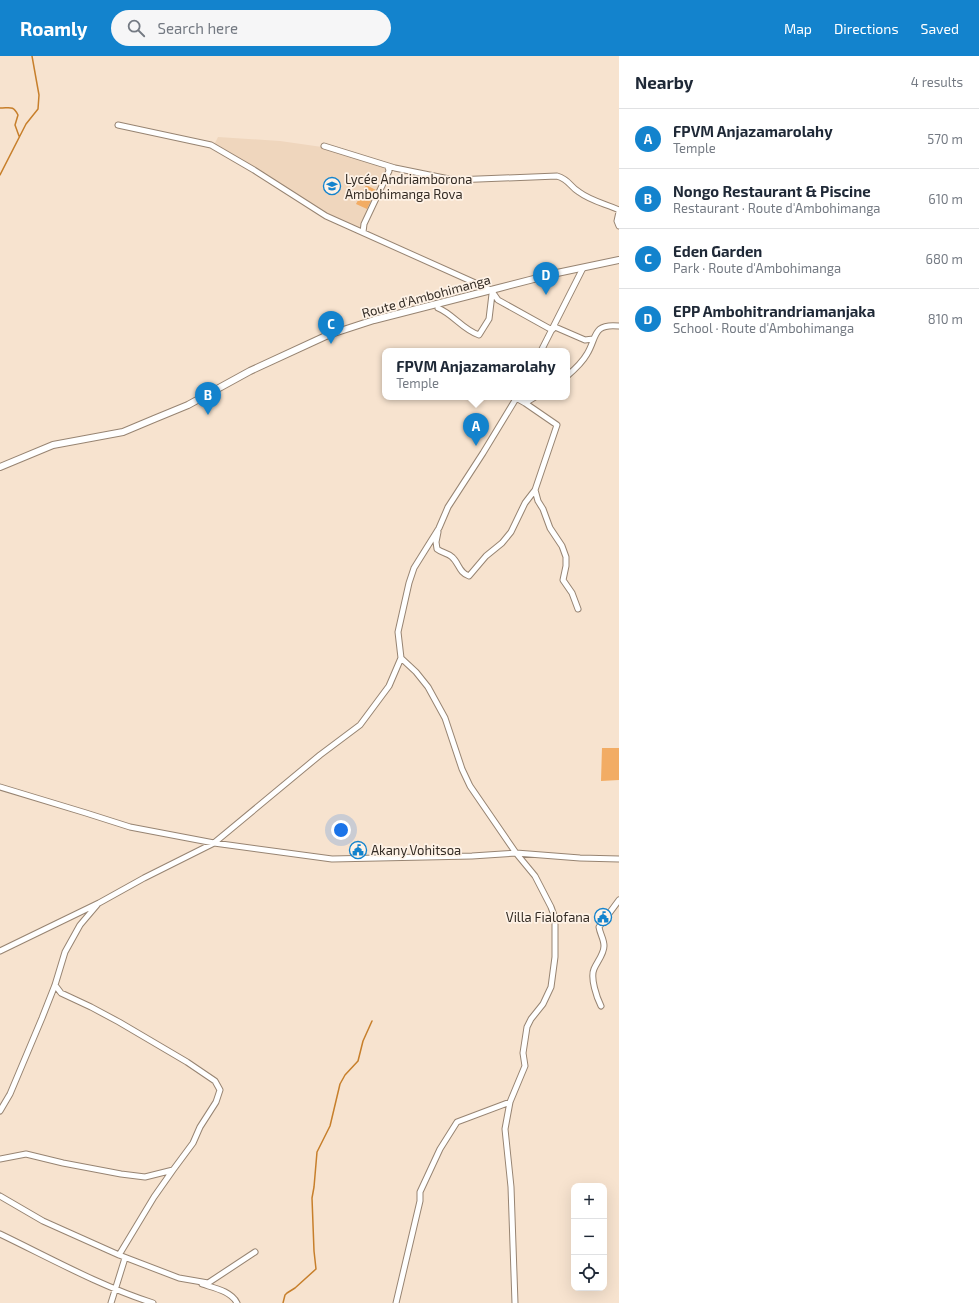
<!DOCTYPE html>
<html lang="en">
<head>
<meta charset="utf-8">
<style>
  body { margin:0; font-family:"Exo 2",sans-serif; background:#f6f6f7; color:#1f2937 }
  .controls { position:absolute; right:12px; bottom:12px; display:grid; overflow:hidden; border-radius:8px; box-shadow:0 4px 16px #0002 }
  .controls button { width:36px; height:36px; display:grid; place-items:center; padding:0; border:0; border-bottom:1px solid #e0e1e3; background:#fff; color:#1f2937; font:20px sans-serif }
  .you { position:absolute; left:341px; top:774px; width:14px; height:14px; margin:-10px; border:3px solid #fff; border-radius:50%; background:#1a73e8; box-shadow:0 0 0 6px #1a73e833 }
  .badge { display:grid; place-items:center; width:26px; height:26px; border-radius:50%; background:#1383cd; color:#fff; font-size:13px; font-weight:700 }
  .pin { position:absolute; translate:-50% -33px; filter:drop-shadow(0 1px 2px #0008) }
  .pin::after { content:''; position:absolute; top:21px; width:14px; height:12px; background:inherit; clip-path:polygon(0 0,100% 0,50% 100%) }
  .popup { position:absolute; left:382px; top:292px; width:188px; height:52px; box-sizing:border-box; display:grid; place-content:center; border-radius:8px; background:#fff; filter:drop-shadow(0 1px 3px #0005); font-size:13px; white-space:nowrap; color:#747a83 }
  .popup b { font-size:15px; color:#1f2937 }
  .popup::after { content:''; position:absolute; left:50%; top:100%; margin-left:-8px; border:8px solid transparent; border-top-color:#fff }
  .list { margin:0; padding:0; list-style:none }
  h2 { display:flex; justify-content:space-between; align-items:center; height:52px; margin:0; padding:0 16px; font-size:17px }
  h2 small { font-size:13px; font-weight:400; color:#747a83 }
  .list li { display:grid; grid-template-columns:26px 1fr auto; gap:12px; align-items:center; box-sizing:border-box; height:60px; padding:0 16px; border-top:1px solid #e0e1e3 }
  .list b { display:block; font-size:15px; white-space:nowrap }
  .list p { margin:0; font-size:13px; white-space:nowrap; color:#747a83 }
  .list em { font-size:13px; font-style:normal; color:#747a83 }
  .icon { flex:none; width:22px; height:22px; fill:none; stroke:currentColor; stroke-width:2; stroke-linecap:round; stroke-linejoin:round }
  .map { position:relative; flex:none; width:619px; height:1247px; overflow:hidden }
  header { display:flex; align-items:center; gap:24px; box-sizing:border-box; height:56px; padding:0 20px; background:#1383cd; color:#fff }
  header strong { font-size:19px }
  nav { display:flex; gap:22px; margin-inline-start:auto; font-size:14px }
  .search { width:280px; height:36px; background:#f6f6f7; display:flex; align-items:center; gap:10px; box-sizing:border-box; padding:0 14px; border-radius:22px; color:#747a83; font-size:15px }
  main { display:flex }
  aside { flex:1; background:#fff }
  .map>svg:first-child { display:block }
  .built { fill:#efd6bd }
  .green { fill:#f2ac64 }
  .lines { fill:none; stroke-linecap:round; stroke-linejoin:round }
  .stream { stroke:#c77f2b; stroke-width:1.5 }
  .minor-casing { stroke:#978472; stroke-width:7 }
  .tertiary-casing { stroke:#978472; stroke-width:8 }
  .minor { stroke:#fff; stroke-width:5 }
  .tertiary { stroke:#fff; stroke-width:6 }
  .labels { text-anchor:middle; stroke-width:3.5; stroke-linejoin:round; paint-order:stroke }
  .poi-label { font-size:13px; fill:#342c25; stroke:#fef2e6; text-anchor:start }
  .street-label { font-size:13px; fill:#342c25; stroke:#fef2e6 }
</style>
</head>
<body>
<header>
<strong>Roamly</strong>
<div class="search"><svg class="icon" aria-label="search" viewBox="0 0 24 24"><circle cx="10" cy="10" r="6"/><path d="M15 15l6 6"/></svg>Search here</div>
<nav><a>Map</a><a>Directions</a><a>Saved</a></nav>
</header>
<main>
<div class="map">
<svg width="619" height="1247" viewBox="0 0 619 1247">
  <rect width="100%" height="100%" fill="#f7e3cf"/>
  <path class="built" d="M218,81L280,85L322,91L342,96L387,112L388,114L361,174L328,160L214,89Z"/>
  <path class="green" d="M366,129L376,134L367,153L356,148Z
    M602,692H619V724L601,725Z"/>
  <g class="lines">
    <path class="stream" d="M0,52C10,52 13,49 18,59L15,69L19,80
      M0,119L26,68L38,53L39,39L32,0
      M283,1247L285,1239L287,1237L295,1232L316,1213L314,1195L312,1142L314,1131L317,1096L330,1070L340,1028L345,1019L358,1005L363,985L372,965"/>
    <g class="minor-casing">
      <path id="minor" d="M118,69L211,89L254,114L326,160L491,234L498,244L552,274L555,271L585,284L593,283
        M324,90L395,112L454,124L557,120C570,124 569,130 579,136C591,145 606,148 619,154
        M619,156L617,165L619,170
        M363,176L364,168L389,115L388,110
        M438,252C453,258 463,274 479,279L489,263L492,238
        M541,295L583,212
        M567,320C574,314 582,307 587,298C597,282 592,267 619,270
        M516,342L525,347L535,341
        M525,347L557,369L535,434L538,445L543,453L550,472L562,490L566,501V510L563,524L572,537L578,553
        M438,476L436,486L437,493C442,497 448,497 452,501C459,507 459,517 469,520L486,500L502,487L511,476L525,447L535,434
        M401,602L416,616L428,631L445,662L462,713L470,730L516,797L535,820L551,851L555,862V901L551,931L543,948L531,963L527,971L523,997L525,1010L510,1046L505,1073L511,1131L515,1247
        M0,731L86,757L130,771L214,787L332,803L472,800L516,797L580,802L619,803
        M0,895L99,847L144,822L214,787L320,699L360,669L389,630L401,602L398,576L409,527L414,512L439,472L448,451L483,397L517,341
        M601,950C597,942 590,922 594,913C597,906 604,898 604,890C604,883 600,878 599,871L619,844
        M0,1055L10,1038L42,962L55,929L65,896L80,869L97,849
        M0,1103L26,1098L63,1107L121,1118L145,1121L173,1114L193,1087L200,1071L216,1046L220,1034L215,1025L187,1006L119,966L91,951L61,937L55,929
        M0,1140L43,1165L119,1199L179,1222L208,1227L255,1196
        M0,1178C50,1202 100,1230 153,1247
        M119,1199L154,1141L173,1114
        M202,1228C214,1232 231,1235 237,1247
        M111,1247L125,1202
        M396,1247L420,1145V1136L440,1093L457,1066L510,1046"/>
    </g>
    <g class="tertiary-casing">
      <path id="tertiary" d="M0,411L53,389L123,376L154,363L188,349L250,315L328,279L374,264L499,232L557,217L619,204"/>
    </g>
    <use href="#minor" class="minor"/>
    <use href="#tertiary" class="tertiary"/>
  </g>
  <defs>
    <g id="school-ring" transform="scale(0.9)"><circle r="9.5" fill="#fef2e6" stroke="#1383cd" stroke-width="1.5"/><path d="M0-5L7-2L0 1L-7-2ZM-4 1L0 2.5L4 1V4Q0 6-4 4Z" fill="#1383cd"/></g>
    <g id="civic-ring" transform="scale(0.9)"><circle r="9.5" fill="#fef2e6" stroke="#1383cd" stroke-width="1.5"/><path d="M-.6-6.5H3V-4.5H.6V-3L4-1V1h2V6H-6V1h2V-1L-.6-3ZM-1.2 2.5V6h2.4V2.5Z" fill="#1383cd"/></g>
  </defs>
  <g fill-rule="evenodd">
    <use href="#school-ring" x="332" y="130"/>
    <use href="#civic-ring" x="358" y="794"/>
    <use href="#civic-ring" x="603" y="861"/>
  </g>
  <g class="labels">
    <g class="poi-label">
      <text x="345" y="128">Lycée Andriamborona<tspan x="345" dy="15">Ambohimanga Rova</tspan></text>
      <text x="371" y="799">Akany Vohitsoa</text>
      <text x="590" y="866" text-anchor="end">Villa Fialofana</text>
    </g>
    <g class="street-label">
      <text transform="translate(426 240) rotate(-15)" y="5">Route d'Ambohimanga</text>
    </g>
  </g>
</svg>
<div class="controls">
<button>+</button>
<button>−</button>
<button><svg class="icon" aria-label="locate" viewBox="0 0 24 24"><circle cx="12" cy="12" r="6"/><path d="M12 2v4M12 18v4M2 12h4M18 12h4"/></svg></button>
</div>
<div class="you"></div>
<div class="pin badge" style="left:476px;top:390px">A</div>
<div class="popup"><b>FPVM Anjazamarolahy</b>Temple</div>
<div class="pin badge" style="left:208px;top:359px">B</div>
<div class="pin badge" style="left:331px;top:288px">C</div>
<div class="pin badge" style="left:546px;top:239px">D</div>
</div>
<aside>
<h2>Nearby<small>4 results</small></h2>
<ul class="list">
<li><span class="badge">A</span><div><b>FPVM Anjazamarolahy</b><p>Temple</p></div><em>570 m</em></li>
<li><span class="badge">B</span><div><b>Nongo Restaurant &amp; Piscine</b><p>Restaurant · Route d'Ambohimanga</p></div><em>610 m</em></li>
<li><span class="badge">C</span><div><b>Eden Garden</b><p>Park · Route d'Ambohimanga</p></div><em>680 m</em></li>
<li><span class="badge">D</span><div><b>EPP Ambohitrandriamanjaka</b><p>School · Route d'Ambohimanga</p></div><em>810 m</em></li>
</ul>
</aside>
</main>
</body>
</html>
